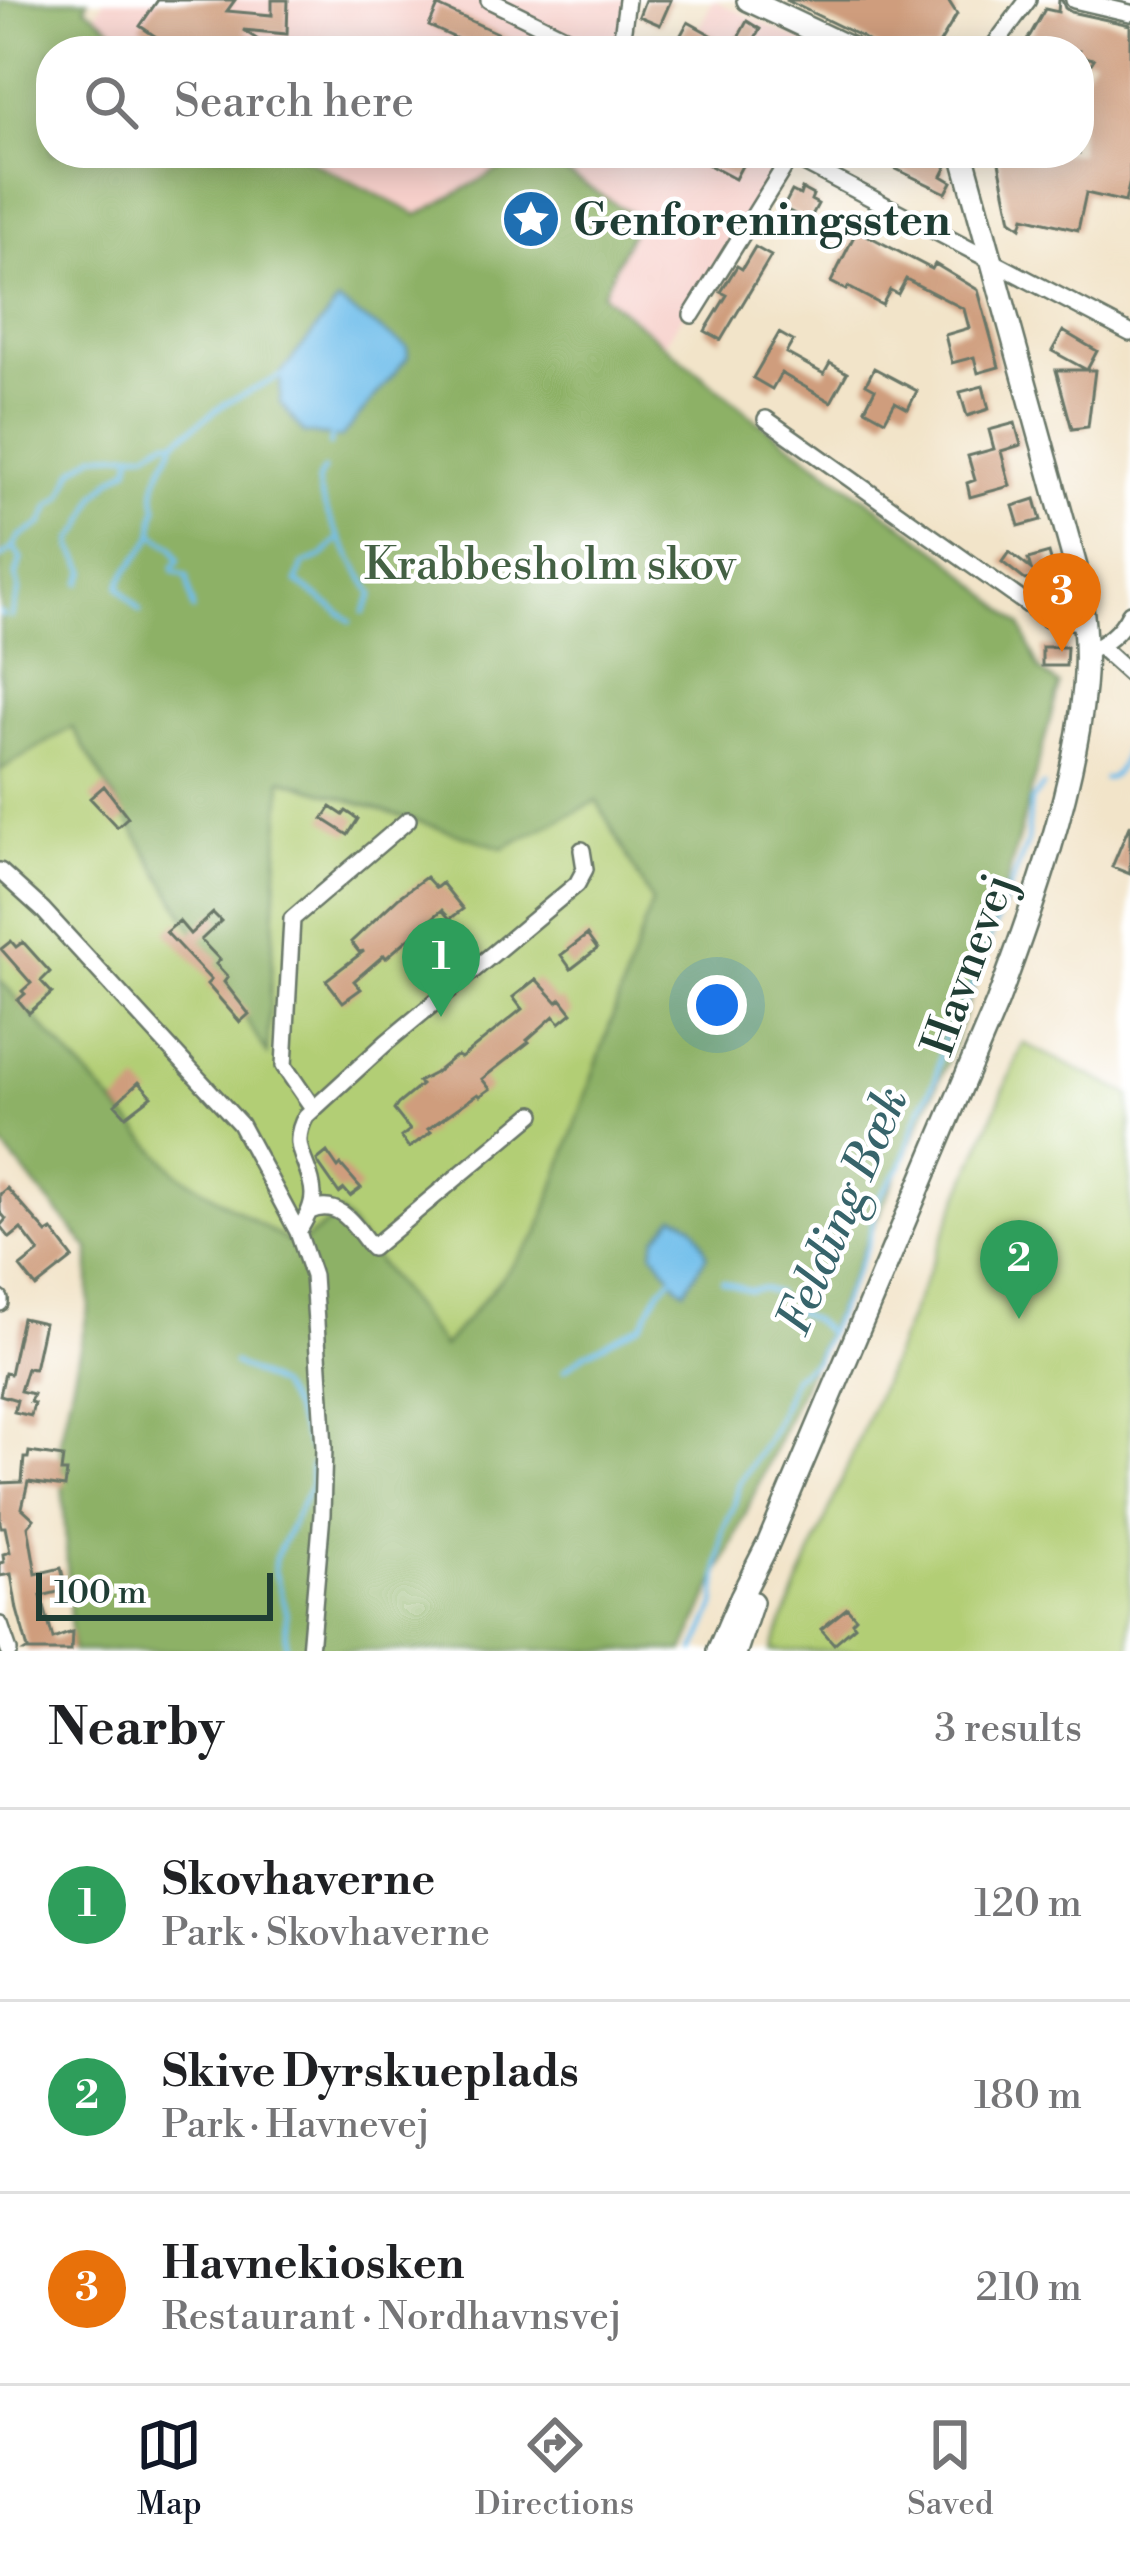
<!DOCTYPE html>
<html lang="en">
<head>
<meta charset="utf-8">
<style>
  body { margin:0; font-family:"Libre Bodoni",serif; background:#f6f6f6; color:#202124 }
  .scale { position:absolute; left:36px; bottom:30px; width:237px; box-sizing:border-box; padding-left:12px; border:6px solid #1f3d34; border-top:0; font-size:33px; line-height:42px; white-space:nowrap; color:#1f3d34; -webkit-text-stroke:9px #fff; paint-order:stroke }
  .you { position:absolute; left:717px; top:1005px; width:42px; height:42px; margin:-30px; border:9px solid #fff; border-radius:50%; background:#1a73e8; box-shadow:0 0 0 18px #1a73e833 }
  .badge { display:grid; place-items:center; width:78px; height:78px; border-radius:50%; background:#111827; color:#fff; font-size:39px; font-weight:700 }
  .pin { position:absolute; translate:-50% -99px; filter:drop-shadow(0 3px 6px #0008) }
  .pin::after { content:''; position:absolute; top:63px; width:42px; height:36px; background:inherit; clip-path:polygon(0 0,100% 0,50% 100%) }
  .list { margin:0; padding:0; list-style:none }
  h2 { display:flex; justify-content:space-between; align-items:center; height:156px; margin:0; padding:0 48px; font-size:51px }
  h2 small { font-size:39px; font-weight:400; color:#757577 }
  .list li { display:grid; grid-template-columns:78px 1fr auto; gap:36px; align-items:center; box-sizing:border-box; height:192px; padding:0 48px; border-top:3px solid #e0e0e0 }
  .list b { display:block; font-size:45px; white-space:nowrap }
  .list p { margin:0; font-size:39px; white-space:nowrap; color:#757577 }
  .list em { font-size:39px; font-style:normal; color:#757577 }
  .icon { flex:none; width:66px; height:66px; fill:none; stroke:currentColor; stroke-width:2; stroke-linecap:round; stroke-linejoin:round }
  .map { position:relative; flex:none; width:1130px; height:1651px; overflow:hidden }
  .search { position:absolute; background:#fff; box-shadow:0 6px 30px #0003; left:36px; right:36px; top:36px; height:132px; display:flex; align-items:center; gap:30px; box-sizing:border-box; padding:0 42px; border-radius:48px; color:#757577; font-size:45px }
  .sheet { height:732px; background:#fff }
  nav { display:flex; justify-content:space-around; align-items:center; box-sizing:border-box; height:168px; border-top:3px solid #e0e0e0; background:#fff; font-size:33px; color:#757577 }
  nav a { display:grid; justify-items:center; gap:6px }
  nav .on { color:#111827 }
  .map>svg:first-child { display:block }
  .built { fill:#f7d0cb }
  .green { fill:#b2ce74; stroke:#688654; stroke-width:3 }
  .forest { fill:#8db166; stroke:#56774d; stroke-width:3 }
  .water { fill:#70beeb; stroke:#487e90; stroke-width:3 }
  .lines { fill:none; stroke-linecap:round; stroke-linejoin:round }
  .stream { stroke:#70beeb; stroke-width:4.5 }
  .building { fill:#cf9d7d }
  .street-casing { stroke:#697768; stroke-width:20 }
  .secondary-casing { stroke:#697768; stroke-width:26 }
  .street { stroke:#fff; stroke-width:15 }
  .secondary { stroke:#fff; stroke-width:21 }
  .labels { text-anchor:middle; stroke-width:9; stroke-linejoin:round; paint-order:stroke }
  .poi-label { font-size:45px; font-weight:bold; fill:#1f3d34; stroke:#fff; text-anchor:start }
  .park-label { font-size:45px; fill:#446144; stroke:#fff }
  .street-label { font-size:45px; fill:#1f3d34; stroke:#fff }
  .water-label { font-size:48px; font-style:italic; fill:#37646b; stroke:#fff }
</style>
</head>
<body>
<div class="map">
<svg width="1130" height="1651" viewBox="0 0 1130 1651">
  <rect width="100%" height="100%" fill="#fff"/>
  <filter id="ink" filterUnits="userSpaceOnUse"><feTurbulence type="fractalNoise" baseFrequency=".00833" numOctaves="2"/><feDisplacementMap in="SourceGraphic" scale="24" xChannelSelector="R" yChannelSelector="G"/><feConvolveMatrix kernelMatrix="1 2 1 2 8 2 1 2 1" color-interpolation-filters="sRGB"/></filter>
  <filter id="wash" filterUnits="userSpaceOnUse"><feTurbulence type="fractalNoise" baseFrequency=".004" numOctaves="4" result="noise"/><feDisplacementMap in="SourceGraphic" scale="48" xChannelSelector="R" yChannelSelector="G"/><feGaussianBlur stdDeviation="2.7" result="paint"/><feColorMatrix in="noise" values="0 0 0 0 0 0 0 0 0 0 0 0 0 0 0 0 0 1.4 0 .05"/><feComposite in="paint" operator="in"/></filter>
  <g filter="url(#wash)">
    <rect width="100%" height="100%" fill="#f2e4c9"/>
    <path class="built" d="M104,0H636L630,51H141L95,16Z
      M713,0L821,50L688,51Z
      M294,153H529L418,215Z
      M535,153H768L780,160L664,345L602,293L637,218Z"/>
    <path class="green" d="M72,727L266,1052L281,779L503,848L597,800L652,902L538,1235L443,1347L341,1213L296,1247L177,1173L0,980V770Z
      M1023,1043L1130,1095V1651H771Z"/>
    <path class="forest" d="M0,0H88L85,7L141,51H51V153H294L418,215L529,153H535L638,218L602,294L758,421L946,556L1021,625L1039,669L1059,685L1000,908L953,1049L684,1651H72L60,1441L89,1305V1249L0,1143V980L177,1173L296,1247L341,1213L443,1347L538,1235L652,902L597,801L503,848L282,779L267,1054L72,727L0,770Z"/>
    <path class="water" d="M338,302L407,347L408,357L341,438L304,433L280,403L281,373Z
      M675,1216C697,1223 700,1234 707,1255L685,1290L678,1286L653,1252L656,1238Z"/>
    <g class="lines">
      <path class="stream" d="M330,445L332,437
        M324,470C319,478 317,479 319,489C325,518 357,567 373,594L364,612
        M154,534L173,547L179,560L173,567L174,571L187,576L193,610
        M339,538L322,557L303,564L297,582L351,621
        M0,558L13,548L19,537L42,524L50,506L62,497L74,470L95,455L147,452L166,440L175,441L226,403L281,376
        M80,583L86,571L73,548V540L83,527L96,496L112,479L129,468L132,454
        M140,611L119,587C125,567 143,555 152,537C156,527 152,519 157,508C148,483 166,465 175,441
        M0,613L3,616
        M11,618L19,590L16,576L21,559L15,550
        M1104,779C1125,776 1125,747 1130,728
        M722,1281L749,1290L762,1288L777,1293
        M788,1308L813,1320L828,1333
        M234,1363L278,1386L293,1410L310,1450
        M564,1370L585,1354L642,1324L661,1288L672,1278
        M286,1651V1613L274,1568L275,1558L311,1485V1464
        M695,1651L715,1606L722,1532L734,1506L739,1484L773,1430L794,1376L815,1361L868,1245L878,1199L901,1166L919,1112L936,1078L944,1035L966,1000L1027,844L1031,802L1043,786"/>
    </g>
    <g id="blocks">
      <path class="building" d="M158,0H235L227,11L272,15V0H288L287,34L243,30L275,51H177L140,26Z
        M645,0H671L660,25L639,16Z
        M786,0H948L957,14L935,51H883L862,37Z
        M1059,0H1062L1065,8L1071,12L1130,25V181L1125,202L1086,193L1078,230L1024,217L1021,227L1011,220L997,153H1079V82L1094,59L1079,56V51H1058L1025,44L1045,9L1058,12Z
        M438,6L537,51H484L429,26Z
        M747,21L760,29L748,51H672L688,22L733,47Z
        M713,153H732L745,160L735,179L707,164Z
        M863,153H944L939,162L947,166L942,176L952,182L946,193Z
        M802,189L813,195L811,200L818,204L809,221L783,208L792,191L800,195Z
        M857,230L932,269L935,264L978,290L999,367L978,373L974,357L952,363L945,335L969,328L964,309L906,279L898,294L890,290L882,305L848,287L846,290L831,282Z
        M755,247L771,256L721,340L705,331L727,295L721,292L737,266L742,269Z
        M1063,331L1097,351L1087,370L1052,351Z
        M779,333L793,341L786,353L824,374L830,363L847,373L831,402L781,373L772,389L753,378Z
        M874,368L917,391L908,409L895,402L885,420L865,409L875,389L866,384Z
        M1056,370H1095L1088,427L1072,429Z
        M983,386L989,409L967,416L960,392Z
        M1015,423L1021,445L1001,451L1010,486L970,497L967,483L975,480L968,456L994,449L989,430Z
        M1035,499L1041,520L1019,526L1013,506Z
        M1009,552L1031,569L1028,559L1049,553L1055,574L1025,580L1002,562Z
        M1042,647H1067L1066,666H1042Z
        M104,786L128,817L117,827L90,798Z
        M331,807L343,815L346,811L358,819L348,835L323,819Z
        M1130,824V874L1112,867Z
        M426,877L436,888L442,883L463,909L450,919L442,910L386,958L384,955L354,981L361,989L343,1002L326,980L364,951L359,952L351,942L399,897Z
        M213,913L221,921L201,940L220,960L216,964L228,977L224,982L249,1014L240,1022L207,984L211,980L166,932L179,921L190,934Z
        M587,935L597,949L571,969L561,955Z
        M11,941L16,947L23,942L50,972L41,981L52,993L29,1013L18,1000L25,994L22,991L31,983L1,949Z
        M536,979L557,1002L561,999L572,1013L560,1023L554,1016L527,1040L529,1042L482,1079L490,1089L480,1096L478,1094L428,1129L431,1132L409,1148L401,1137L410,1130L394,1110L398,1104L421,1085L418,1082L435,1073L454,1057L458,1056L461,1058L522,1009L513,997Z
        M139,1082L152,1096L126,1116L115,1104Z
        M327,1152L338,1168L341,1165L361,1188L350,1196L344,1189L339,1193L318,1163L317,1160Z
        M7,1188L47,1233L52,1230L73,1258L36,1287L20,1267L39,1252L21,1229L10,1238L0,1226L6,1219L0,1212V1194Z
        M22,1318L44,1323L34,1369L27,1368L20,1391L33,1394L30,1402L34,1403L31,1416L14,1412L17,1400L0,1395L5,1373L10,1374Z
        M29,1452L63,1457L61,1472H67L65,1487L28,1482L22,1508L34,1519L28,1526L36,1574L61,1568L65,1584L60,1585L62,1591L41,1596L53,1639L72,1632L71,1651H25L28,1649L17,1610L11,1574L0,1576V1563L4,1562L3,1554L10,1552L5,1527H1L0,1522V1483L22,1482L24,1458H28Z
        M847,1608L856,1618L852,1622L855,1626L834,1644L821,1629Z"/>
    </g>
  </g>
  <g filter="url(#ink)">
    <use href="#blocks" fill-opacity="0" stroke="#697768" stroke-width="3"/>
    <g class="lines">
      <g class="street-casing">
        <path id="street" d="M489,0L593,51
          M1074,0L1130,13
          M620,51L627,0
          M990,51L1028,0
          M785,153L1130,333
          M692,315L791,156
          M766,419L1048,619L1084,622
          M1100,647L1130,674
          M1085,653C1105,644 1120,633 1130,613
          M0,871L43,910L240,1124L298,1232L313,1276L324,1447L322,1514L310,1651
          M313,1108L284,1066L292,919L408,820
          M310,1211C340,1198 355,1226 372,1248L533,1114
          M298,1232C305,1220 313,1208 313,1194C312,1162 287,1150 306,1116L387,1042L577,884L585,869L582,850
          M0,1299V1303
          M0,1625L9,1651"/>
      </g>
      <g class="secondary-casing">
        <path id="secondary" d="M748,0L856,51
          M718,1651L741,1597L768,1544L997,1003C1033,907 1074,791 1084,688C1088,647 1083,607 1076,567L962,153
          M736,1651L752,1602"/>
      </g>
      <use href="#street" class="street"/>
      <use href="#secondary" class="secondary"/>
    </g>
  </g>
  <defs>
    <g id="sight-disc" transform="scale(3)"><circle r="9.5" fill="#1f6fb2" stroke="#fff"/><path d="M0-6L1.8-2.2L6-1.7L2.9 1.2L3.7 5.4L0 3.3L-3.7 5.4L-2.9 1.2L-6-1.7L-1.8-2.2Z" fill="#fff"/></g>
  </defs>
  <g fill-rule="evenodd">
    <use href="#sight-disc" x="531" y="219"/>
  </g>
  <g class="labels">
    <g class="poi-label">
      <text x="573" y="235">Genforeningssten</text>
    </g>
    <g class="park-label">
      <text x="550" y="579">Krabbesholm skov</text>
    </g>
    <g class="street-label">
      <text transform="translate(967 964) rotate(-70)" y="16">Havnevej</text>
    </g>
    <g class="water-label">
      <text transform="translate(841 1210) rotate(-67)" y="17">Felding Bæk</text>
    </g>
  </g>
</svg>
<div class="scale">100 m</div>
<div class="you"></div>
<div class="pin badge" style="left:441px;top:1017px;background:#2e9e5b">1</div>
<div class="pin badge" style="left:1019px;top:1319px;background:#2e9e5b">2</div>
<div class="pin badge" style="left:1062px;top:652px;background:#e8710a">3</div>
<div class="search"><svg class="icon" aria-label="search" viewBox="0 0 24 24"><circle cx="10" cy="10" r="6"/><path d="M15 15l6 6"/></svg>Search here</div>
</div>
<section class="sheet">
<h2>Nearby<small>3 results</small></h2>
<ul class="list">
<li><span class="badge" style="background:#2e9e5b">1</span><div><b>Skovhaverne</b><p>Park · Skovhaverne</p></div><em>120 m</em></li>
<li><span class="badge" style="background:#2e9e5b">2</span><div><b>Skive Dyrskueplads</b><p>Park · Havnevej</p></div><em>180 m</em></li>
<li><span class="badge" style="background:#e8710a">3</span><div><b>Havnekiosken</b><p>Restaurant · Nordhavnsvej</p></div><em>210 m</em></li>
</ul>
</section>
<nav>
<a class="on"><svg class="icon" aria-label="map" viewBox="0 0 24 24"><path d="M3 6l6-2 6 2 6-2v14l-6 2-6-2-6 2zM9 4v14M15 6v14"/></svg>Map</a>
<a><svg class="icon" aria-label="directions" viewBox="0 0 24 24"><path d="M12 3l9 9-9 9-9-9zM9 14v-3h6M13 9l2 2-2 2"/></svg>Directions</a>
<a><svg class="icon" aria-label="saved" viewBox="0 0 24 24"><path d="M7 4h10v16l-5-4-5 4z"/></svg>Saved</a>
</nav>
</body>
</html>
